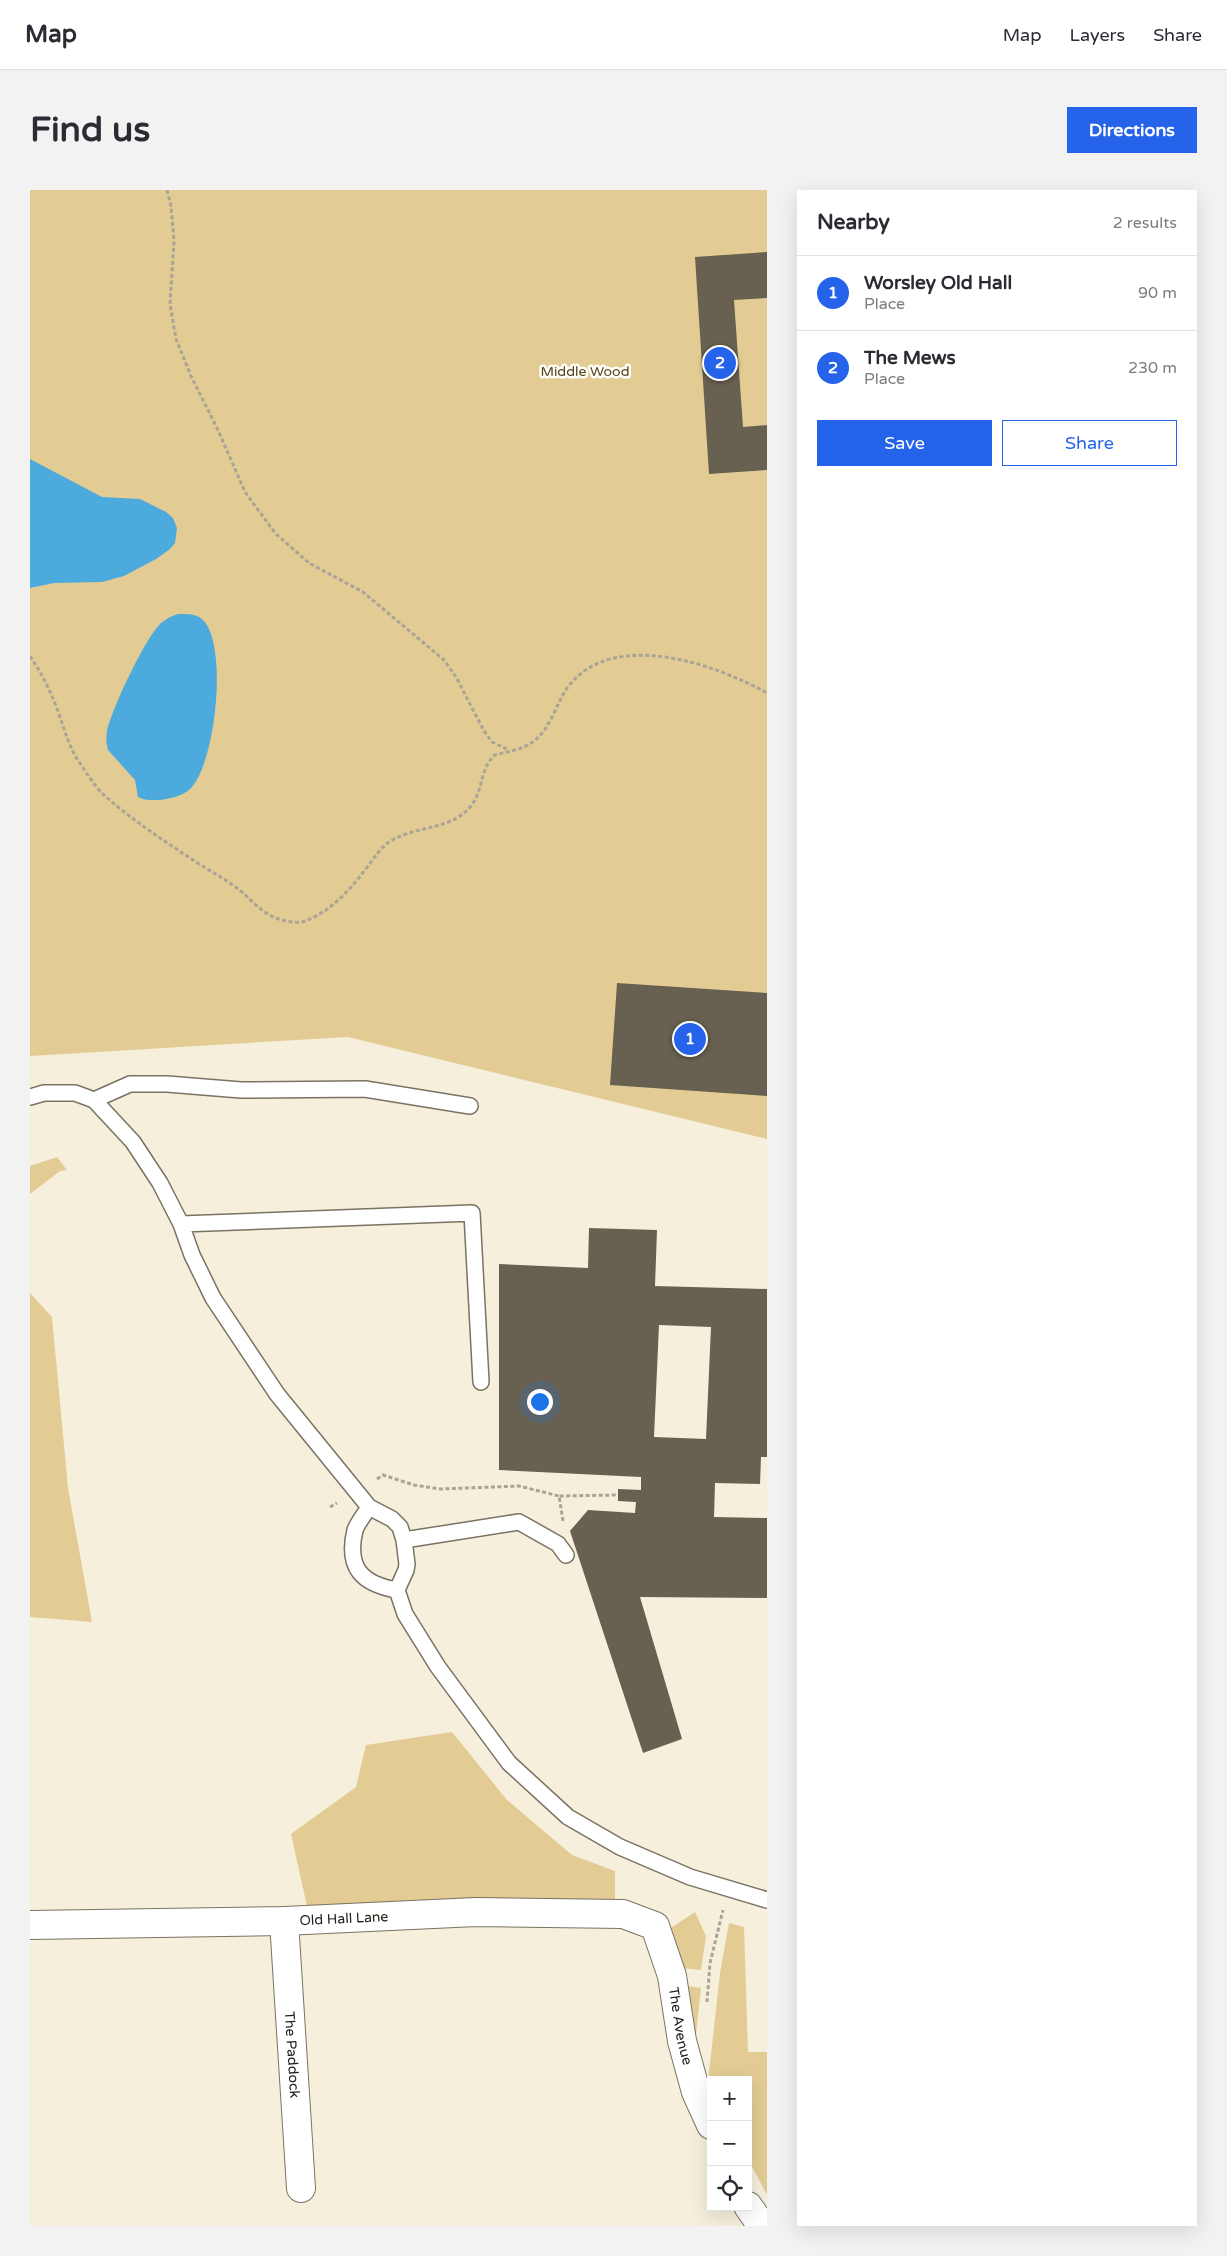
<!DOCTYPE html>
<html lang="en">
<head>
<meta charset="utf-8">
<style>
  body { margin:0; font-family:"Varela Round",sans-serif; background:#f2f2f3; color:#2b2b33 }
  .controls { position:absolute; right:15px; bottom:15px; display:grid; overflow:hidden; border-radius:0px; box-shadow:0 5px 20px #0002 }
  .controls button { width:45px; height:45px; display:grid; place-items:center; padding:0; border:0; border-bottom:1px solid #e1e1e2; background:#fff; color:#2b2b33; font:25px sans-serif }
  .you { position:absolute; left:509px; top:1211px; width:18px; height:18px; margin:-12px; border:4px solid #fff; border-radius:50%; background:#1a73e8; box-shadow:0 0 0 8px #1a73e833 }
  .badge { display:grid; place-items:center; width:32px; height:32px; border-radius:50%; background:#2563eb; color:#fff; font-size:16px; font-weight:700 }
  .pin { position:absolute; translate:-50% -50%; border:2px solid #fff; box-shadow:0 1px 5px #0006 }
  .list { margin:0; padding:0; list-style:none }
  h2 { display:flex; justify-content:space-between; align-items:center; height:65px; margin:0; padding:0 20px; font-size:21px }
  h2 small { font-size:16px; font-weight:400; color:#7c7c81 }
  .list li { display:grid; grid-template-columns:32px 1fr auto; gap:15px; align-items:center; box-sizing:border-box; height:75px; padding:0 20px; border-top:1px solid #e1e1e2 }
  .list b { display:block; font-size:19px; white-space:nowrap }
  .list p { margin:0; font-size:16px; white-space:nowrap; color:#7c7c81 }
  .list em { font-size:16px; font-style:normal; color:#7c7c81 }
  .actions { display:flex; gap:10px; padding:15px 20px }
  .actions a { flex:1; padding:11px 0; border:1px solid #2563eb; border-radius:0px; text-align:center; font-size:18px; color:#2563eb }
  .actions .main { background:#2563eb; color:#fff }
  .icon { flex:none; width:28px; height:28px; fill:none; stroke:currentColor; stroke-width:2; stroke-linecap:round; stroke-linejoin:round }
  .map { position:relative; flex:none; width:737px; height:2036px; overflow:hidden; border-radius:0px }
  header { display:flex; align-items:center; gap:30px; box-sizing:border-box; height:70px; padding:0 25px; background:#fff; border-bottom:1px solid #e1e1e2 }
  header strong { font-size:24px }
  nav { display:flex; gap:28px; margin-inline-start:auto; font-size:18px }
  .intro { display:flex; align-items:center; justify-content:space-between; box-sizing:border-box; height:120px; padding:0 30px }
  h1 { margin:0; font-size:35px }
  .button { padding:12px 22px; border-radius:0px; background:#2563eb; color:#fff; font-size:18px; font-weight:700 }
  main { display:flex; gap:30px; padding:0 30px }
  aside { flex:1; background:#fff; border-radius:0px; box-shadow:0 5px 20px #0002 }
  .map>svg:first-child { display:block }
  .green { fill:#e3cc94 }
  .water { fill:#4caadd }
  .building { fill:#686151; fill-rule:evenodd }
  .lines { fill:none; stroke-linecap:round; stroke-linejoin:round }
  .service-casing { stroke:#7a7363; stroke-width:18 }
  .minor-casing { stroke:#7a7363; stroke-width:30 }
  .path { stroke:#a9a496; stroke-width:3; stroke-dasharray:4 2.5; stroke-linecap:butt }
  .service { stroke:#fff; stroke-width:15 }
  .minor { stroke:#fff; stroke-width:28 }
  .labels { text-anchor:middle; stroke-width:5; stroke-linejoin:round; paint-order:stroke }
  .park-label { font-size:14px; fill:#52431d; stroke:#fefdf9 }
  .street-label { font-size:14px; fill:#23211a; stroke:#fefdf9 }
</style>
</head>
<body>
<header>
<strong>Map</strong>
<nav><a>Map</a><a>Layers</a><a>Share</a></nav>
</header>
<div class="intro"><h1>Find us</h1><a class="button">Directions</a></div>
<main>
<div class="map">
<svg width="737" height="2036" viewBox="0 0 737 2036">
  <rect width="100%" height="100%" fill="#f6efdc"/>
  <path class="green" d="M0,0H737V949L318,847L0,866Z
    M27,967L37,980L30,981L0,1004V976Z
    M0,1103L22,1127L38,1298L62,1432L0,1427Z
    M422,1542L477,1610L542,1665L585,1681V1712L277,1716L261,1644L326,1597L336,1555Z
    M665,1722L676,1746L671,1780L650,1778L639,1739Z
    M699,1733L714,1737L718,1862H737V2005L718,1969V1890H681V1898L678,1892L690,1783Z
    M651,1795L671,1798L664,1863Z"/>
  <path class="water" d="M0,269L72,307L110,309L136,322L143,328L147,338L145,353L140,359L126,369L94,386L72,392L24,393L0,398Z
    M148,424C156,424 166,423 173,430C199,456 185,578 159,600C152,606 139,609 130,610C122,610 115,611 108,607L105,590L78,560C76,553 76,548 77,541C82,519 115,448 131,433C136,429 141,426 148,424Z"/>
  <path class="building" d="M737,62V108L704,110L713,237L737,235V280L679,284L665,67Z
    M587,793L737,803V906L580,895Z
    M559,1038L627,1040L625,1096L737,1099V1267H731L730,1294L685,1293L684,1327L737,1328V1408L610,1407L652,1549L613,1563L540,1341L558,1320L605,1323L606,1312L588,1311V1299L611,1300V1287L469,1280V1074L558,1078ZM629,1135L681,1137L676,1249L624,1247Z"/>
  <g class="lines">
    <g class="service-casing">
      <path id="service" d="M0,907L14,903H45L64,910L103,952L130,993L151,1034L162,1065L183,1108L247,1204L339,1317L362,1329L370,1337L374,1350L377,1374L376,1380L367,1400L375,1424L408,1477L479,1573L538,1627L590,1657L660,1687L737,1710
        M64,910L100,894H137L211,900L335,899L440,916
        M151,1034L442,1023L451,1192
        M339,1317C335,1324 328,1332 325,1340C316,1378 332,1394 367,1400
        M374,1350L489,1332L528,1354L536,1365"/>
    </g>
    <g class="minor-casing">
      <g id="minor">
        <path id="s1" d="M254,1731L271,1998"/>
        <path id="s2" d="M0,1735L254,1731L446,1722L593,1724L625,1736L642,1786L652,1851L666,1902L681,1935"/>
        <path d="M718,2016L732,2036"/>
      </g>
    </g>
    <path class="path" d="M137,0L141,16L144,51L140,114L146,149L161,186L188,240L215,302L245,343L279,373L333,402L414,470L426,487L454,541L462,552L479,560
      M0,466C11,482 19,498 26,516C33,534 37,552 47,569C55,580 64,596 74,605C103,631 136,652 169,674C182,682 195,689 207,698C220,708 230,722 246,728C254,731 267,734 275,731C301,721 319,701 335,680C343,670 349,659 359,652C385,635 421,641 441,616C454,600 449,579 465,565C476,562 491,560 501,553C522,540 526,510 541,493C587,440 685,474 737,503
      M347,1289L353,1285L384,1295L410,1299L489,1296L529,1306
      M300,1317L307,1313
      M533,1331L529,1306L588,1305
      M677,1812L680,1773L693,1720"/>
    <use href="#service" class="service"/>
    <use href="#minor" class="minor"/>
  </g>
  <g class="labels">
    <g class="park-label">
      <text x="555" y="186">Middle Wood</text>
    </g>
    <g class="street-label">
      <text dy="5" stroke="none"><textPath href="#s2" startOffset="314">Old Hall Lane</textPath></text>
      <text dy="5" stroke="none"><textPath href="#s2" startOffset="731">The Avenue</textPath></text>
      <text dy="5" stroke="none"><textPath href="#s1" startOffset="134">The Paddock</textPath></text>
    </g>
  </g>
</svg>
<div class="controls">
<button>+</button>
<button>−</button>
<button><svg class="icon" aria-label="locate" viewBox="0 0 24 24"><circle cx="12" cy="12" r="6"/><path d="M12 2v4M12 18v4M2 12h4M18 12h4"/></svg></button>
</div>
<div class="you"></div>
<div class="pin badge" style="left:660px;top:849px">1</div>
<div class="pin badge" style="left:690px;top:173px">2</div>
</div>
<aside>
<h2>Nearby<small>2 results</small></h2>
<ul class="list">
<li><span class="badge">1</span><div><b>Worsley Old Hall</b><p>Place</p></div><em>90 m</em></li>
<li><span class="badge">2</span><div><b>The Mews</b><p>Place</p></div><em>230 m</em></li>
</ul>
<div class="actions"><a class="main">Save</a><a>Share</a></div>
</aside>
</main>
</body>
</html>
